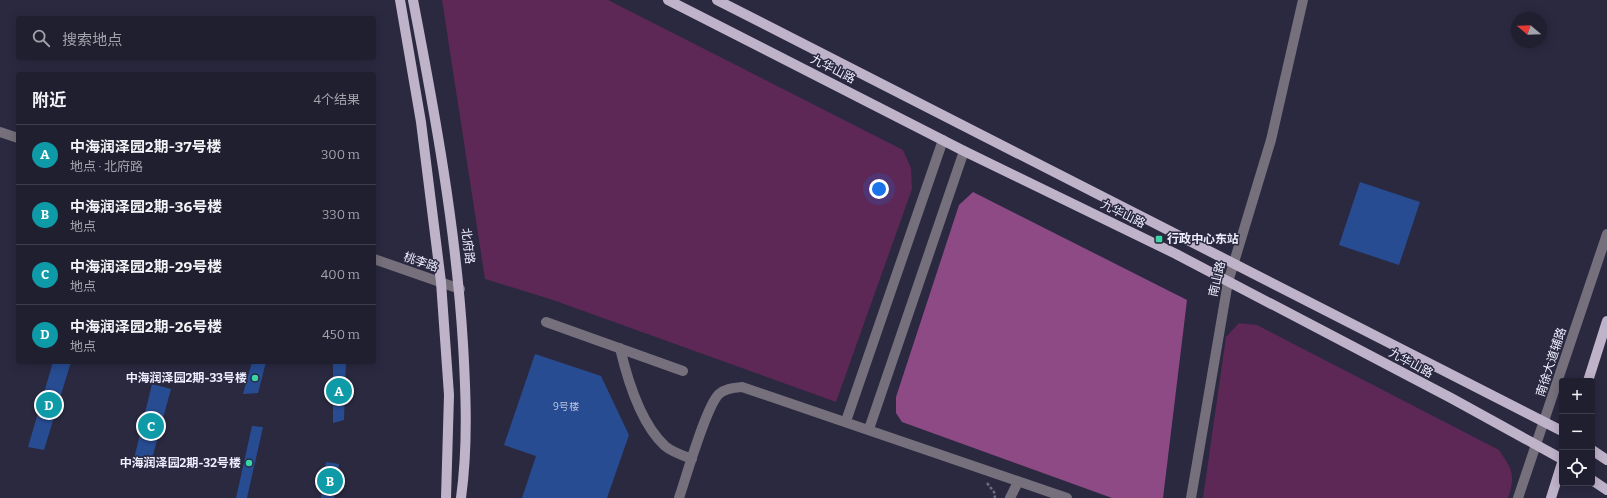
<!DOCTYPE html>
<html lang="zh">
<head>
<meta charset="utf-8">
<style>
  body { margin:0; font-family:Bitter,"Noto Sans SC",serif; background:#282738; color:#f1f3f6 }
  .controls { position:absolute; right:12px; bottom:12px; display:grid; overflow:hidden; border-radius:4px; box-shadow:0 2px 10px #0003 }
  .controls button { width:36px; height:36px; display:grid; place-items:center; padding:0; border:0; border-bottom:1px solid #3d3d4c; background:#201f30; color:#f1f3f6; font:20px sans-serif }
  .compass { position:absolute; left:1511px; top:12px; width:36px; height:36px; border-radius:50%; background:#201f30; box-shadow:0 2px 10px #0003; rotate:289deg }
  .you { position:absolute; left:879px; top:189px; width:14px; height:14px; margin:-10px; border:3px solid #fff; border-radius:50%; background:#1a73e8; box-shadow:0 0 0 6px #1a73e833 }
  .badge { display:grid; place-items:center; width:26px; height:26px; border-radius:50%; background:#2563eb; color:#fff; font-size:13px; font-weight:700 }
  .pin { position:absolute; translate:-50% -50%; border:2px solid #fff; box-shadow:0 1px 4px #0006 }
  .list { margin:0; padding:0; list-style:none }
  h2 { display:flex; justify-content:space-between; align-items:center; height:52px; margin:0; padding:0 16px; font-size:17px }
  h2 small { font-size:13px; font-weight:400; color:#a2a2ab }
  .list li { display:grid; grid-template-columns:26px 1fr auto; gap:12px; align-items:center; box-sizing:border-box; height:60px; padding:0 16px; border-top:1px solid #3d3d4c }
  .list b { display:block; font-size:15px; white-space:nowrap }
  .list p { margin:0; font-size:13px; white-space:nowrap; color:#a2a2ab }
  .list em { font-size:13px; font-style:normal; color:#a2a2ab }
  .icon { flex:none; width:22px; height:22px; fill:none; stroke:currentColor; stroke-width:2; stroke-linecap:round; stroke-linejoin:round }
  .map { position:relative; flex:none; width:1607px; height:498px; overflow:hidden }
  .search { position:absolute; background:#201f30; box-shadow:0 2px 10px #0003; left:16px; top:16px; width:360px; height:44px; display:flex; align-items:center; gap:10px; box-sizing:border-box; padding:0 14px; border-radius:4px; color:#a2a2ab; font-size:15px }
  .panel { position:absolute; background:#201f30; box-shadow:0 2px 10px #0003; left:16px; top:72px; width:360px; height:292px; border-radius:4px }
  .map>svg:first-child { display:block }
  .green { fill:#5d2756 }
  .forest { fill:#8e4a85 }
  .building { fill:#274c91 }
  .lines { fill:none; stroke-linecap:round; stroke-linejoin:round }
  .path { stroke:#6d6d81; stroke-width:2.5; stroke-dasharray:3 2; stroke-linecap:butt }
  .minor { stroke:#75707b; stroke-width:10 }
  .major { stroke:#bfb3ca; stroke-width:10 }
  .poi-dot { fill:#3ad4a5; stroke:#2a2940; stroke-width:1.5 }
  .labels { text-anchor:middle; stroke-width:3; stroke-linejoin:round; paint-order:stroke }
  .number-label { font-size:10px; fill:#bcc6e3 }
  .street-label { font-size:12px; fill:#eeeefe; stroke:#2a2940 }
  .poi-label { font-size:12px; font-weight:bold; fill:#eeeefe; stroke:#2a2940; text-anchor:end }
</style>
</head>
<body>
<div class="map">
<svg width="1607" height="498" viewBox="0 0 1607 498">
  <rect width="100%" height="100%" fill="#2a2940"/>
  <path class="green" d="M442,0H608L903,150L911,168L912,189L836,402L553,300L485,279Z
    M1239,323L1257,325L1499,450C1512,469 1516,475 1508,498H1203L1226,337Z"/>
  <path class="forest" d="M973,192L1187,300L1163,498H1112L902,422L896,413V397L959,205Z"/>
  <path class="building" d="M1360,182L1420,202L1399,265L1339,245Z
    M535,354L601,376L629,435L607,498H522L536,456L504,445Z
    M53,362H71L44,450L28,447Z
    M252,362H266L258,393L243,394Z
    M333,362H346L344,420L333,423Z
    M152,384L171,389L150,466L133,463Z
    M252,426L263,427L247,498H236Z
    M326,462L339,464L334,498H321Z"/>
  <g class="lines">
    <path class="path" d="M987,483L994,492L995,498"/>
    <path class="minor" d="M0,132L18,138
      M374,259L460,289
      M546,322L683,371
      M620,348C627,378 641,424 665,446C672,452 684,456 692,459
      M846,421L943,140
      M869,429L964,151
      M679,498C686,478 706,406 719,394C726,388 734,388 742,387L1067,498
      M1010,498L1018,482
      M1191,498L1228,282L1271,140L1303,0
      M1518,498L1607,234"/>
    <path class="major" d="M400,0L421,122L441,282L449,395L446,498
      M413,0C435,114 456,228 463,344C466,395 468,447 461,498
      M668,0L964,151L1176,254L1451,398L1562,459
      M717,0L1562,431
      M1588,381L1607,321
      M1592,450L1607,460
      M1592,480L1607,490
      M1551,498L1562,463"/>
  </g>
  <g class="poi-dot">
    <rect x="1155" y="235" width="8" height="8" rx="2"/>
    <circle cx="255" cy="378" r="4"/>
    <circle cx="249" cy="463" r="4"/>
  </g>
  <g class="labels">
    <g class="number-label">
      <text x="566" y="410">9号楼</text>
    </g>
    <g class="street-label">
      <text transform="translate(833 69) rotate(27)" y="4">九华山路</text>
      <text transform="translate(1123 214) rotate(26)" y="4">九华山路</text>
      <text transform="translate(468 246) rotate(83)" y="4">北府路</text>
      <text transform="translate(421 262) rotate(19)" y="4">桃李路</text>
      <text transform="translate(1217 279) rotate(-77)" y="4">南山路</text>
      <text transform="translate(1551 362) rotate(-72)" y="4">南徐大道辅路</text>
      <text transform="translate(1411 363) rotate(28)" y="4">九华山路</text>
    </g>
    <g class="poi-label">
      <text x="1167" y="243" text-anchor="start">行政中心东站</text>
      <text x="247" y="382">中海润泽园2期-33号楼</text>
      <text x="241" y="467">中海润泽园2期-32号楼</text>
    </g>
  </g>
</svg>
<div class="controls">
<button>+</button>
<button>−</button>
<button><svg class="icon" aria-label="locate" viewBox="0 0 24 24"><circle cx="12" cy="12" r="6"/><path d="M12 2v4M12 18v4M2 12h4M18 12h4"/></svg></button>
</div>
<svg class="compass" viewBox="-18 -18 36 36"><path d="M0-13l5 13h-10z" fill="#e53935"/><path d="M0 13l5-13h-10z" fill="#a2a2ab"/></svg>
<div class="you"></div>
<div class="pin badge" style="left:339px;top:391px;background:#0f9aa8">A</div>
<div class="pin badge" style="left:330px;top:481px;background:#0f9aa8">B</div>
<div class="pin badge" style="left:151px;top:426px;background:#0f9aa8">C</div>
<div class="pin badge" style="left:49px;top:405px;background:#0f9aa8">D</div>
<div class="search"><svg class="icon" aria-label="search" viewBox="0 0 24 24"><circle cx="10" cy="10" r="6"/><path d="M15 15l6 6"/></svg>搜索地点</div>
<section class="panel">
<h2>附近<small>4个结果</small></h2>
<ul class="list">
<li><span class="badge" style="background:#0f9aa8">A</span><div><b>中海润泽园2期-37号楼</b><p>地点 · 北府路</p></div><em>300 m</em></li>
<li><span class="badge" style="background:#0f9aa8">B</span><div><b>中海润泽园2期-36号楼</b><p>地点</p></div><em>330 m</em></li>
<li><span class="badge" style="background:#0f9aa8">C</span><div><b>中海润泽园2期-29号楼</b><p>地点</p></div><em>400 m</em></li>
<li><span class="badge" style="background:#0f9aa8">D</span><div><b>中海润泽园2期-26号楼</b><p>地点</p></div><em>450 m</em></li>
</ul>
</section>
</div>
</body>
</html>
